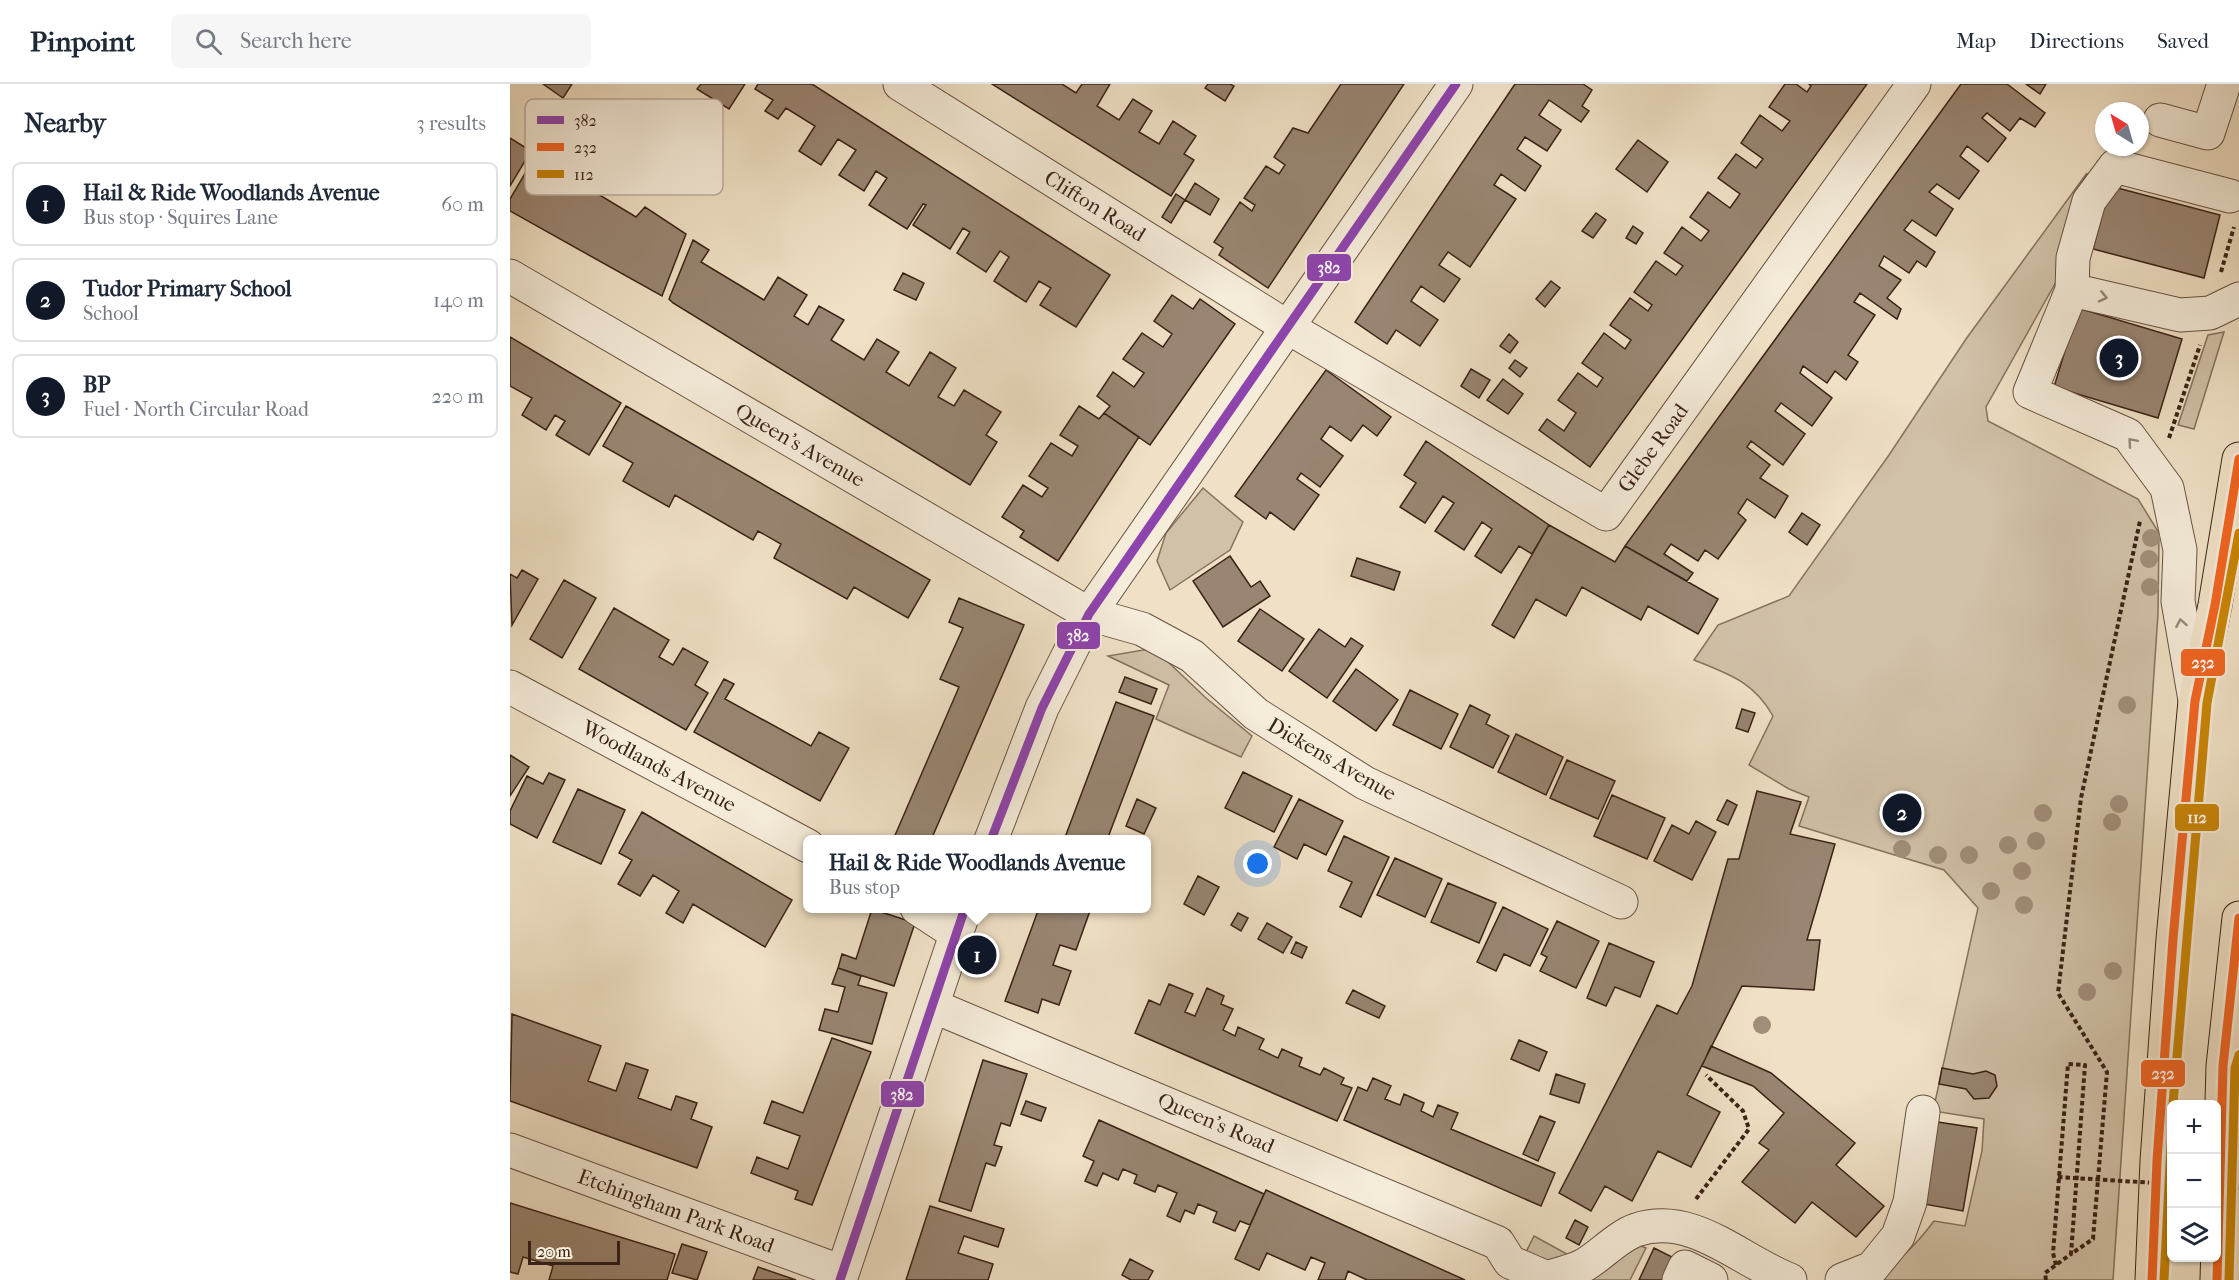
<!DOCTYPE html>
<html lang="en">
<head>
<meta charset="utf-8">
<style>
  body { margin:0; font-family:"IM FELL French Canon",serif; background:#f6f6f7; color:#1f2937 }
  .controls { position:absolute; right:18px; bottom:18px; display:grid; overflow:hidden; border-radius:9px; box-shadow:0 2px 4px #0004 }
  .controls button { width:54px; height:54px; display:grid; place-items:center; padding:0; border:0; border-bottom:2px solid #e0e1e3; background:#fff; color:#1f2937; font:30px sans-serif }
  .compass { position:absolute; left:1585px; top:18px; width:54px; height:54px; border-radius:50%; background:#fff; box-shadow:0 2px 4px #0004; rotate:323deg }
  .scale { position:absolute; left:18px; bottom:15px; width:92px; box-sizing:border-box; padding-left:6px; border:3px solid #3a2216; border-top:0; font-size:16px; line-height:21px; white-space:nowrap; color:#3a2216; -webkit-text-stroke:4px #f5ecda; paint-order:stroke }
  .you { position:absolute; left:748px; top:780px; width:21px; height:21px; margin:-15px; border:4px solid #fff; border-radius:50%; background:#1a73e8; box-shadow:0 0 0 9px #1a73e833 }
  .badge { display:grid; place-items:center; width:39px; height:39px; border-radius:50%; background:#111827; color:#fff; font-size:20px; font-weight:700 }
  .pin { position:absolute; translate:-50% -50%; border:3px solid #fff; box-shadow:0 2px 6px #0006 }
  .popup { position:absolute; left:293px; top:751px; width:348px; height:78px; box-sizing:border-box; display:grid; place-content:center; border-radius:9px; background:#fff; filter:drop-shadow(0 2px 4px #0005); font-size:20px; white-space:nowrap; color:#747a83 }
  .popup b { font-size:22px; color:#1f2937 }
  .popup::after { content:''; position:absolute; left:50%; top:100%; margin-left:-12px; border:12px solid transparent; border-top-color:#fff }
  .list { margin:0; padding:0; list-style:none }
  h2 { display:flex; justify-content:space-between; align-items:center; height:78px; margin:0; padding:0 24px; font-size:26px }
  h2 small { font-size:20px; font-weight:400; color:#747a83 }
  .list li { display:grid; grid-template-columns:39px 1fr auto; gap:18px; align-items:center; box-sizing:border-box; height:84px; margin:0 12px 12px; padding:0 12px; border:2px solid #e0e1e3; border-radius:9px }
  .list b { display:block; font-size:22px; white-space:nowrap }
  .list p { margin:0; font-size:20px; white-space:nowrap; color:#747a83 }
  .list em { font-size:20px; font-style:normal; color:#747a83 }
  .icon { flex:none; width:33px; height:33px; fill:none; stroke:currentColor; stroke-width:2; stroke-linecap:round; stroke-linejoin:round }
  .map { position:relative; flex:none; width:1729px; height:1196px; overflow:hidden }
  header { display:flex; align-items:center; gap:36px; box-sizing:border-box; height:84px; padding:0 30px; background:#fff; border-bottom:2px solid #e0e1e3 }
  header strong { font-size:28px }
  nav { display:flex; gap:33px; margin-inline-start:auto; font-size:21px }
  .search { width:420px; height:54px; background:#f6f6f7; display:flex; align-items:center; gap:15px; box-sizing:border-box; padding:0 21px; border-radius:9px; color:#747a83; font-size:22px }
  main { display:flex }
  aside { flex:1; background:#fff }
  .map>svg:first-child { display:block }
  .green { fill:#d1c1a8; stroke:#86725f; stroke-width:1.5 }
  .building { fill:#998572; stroke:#3a2216; stroke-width:1.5 }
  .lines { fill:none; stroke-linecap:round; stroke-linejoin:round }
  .minor-casing { stroke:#685242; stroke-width:35 }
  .highway-casing { stroke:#3a2216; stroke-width:35 }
  .path { stroke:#3a2216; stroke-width:4; stroke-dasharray:4.5 3; stroke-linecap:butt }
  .minor { stroke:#f5ecda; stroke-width:33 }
  .highway { stroke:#f0e1c6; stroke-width:33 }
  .path-bridge { stroke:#3a2216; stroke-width:4; stroke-dasharray:4.5 3; stroke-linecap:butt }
  .bus-1-casing { stroke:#f5ecda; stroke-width:14 }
  .bus-2-casing { stroke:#f5ecda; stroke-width:14 }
  .bus-3-casing { stroke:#f5ecda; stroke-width:14 }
  .bus-1 { stroke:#8e44ad; stroke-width:9 }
  .bus-2 { stroke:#f26522; stroke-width:9 }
  .bus-3 { stroke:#c88506; stroke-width:9 }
  .tree { fill:#a18e79 }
  .oneway { stroke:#988778 }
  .labels { text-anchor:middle; stroke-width:4.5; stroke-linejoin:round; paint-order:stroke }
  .street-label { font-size:21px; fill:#3a2216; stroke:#f5ecda }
  .key { fill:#f5ecda; stroke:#bdaf9f; stroke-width:1.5 }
  .key-label { font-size:16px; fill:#3a2216 }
  .line-badge { stroke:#f5ecda; stroke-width:2 }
  .badge-label { font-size:16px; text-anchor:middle; font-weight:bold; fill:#fff }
</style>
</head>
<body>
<header>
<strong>Pinpoint</strong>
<div class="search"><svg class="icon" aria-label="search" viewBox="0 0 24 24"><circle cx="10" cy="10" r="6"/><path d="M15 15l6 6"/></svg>Search here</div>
<nav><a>Map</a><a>Directions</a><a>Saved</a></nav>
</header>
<main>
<aside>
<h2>Nearby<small>3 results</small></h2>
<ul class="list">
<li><span class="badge">1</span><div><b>Hail &amp; Ride Woodlands Avenue</b><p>Bus stop · Squires Lane</p></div><em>60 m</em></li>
<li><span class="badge">2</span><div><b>Tudor Primary School</b><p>School</p></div><em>140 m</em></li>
<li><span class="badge">3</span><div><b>BP</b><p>Fuel · North Circular Road</p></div><em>220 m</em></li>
</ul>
</aside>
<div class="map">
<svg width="1729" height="1196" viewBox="0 0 1729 1196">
  <rect width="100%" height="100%" fill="#f0e1c6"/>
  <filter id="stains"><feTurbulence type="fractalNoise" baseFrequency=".00333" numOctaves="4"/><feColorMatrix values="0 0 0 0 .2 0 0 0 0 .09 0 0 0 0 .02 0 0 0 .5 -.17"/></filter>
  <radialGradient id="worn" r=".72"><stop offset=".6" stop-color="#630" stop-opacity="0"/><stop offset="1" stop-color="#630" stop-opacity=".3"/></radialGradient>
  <path class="green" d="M1577,89L1553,148L1551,189L1476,323L1478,337L1628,415L1649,449L1648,530L1603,1196H1357C1387,1179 1403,1165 1424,1137L1455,1142L1472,1067L1474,1035L1423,1027L1468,824L1434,786L1289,742L1299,713L1279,705L1239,681L1263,632C1244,598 1219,590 1184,576L1208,541L1279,512L1379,371L1456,255Z
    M1714,248L1684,345L1668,341L1698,251Z
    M693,404L733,438L720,466L660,506L647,477L656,449Z
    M639,565L656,576L696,614L742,652L731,673L646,635L659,601L598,572Z
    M1024,1152L1066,1175L1057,1182L1012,1176Z
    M1120,1158L1136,1164L1120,1196H1074Z"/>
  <path class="building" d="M33,0H62L53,14Z
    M191,0H235L219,25L187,5Z
    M248,0H302L600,191L566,243L530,221L541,204L529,197L516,218L484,197L499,173L490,167L476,188L447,169L460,148L453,144L440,165L403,141L416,121L413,120L397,145L359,121L377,94L366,87L354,107L329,91L346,66L328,55L311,81L289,67L305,42L276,24L268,35L255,27L263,16L245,5Z
    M482,0H552L566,9L572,0H600L587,22L609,36L623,15L642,27L629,48L649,60L663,37L686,52L674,70L684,76L661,112Z
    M698,0H720L724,2L715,17L695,4Z
    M831,0H894L758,204L709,171L713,164L704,158L730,118L742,127L745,121L734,114L756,82L769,90L775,81L764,73L783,44L798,49Z
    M1005,0H1073L1082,6L1072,22L1079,27L1071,38L1039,16L1029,31L1051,46L1037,67L1015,53L1007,65L1031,82L1015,107L991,90L984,101L1006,115L960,183L938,168L929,181L950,195L934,218L911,202L901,217L928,236L910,262L886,246L877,260L845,238Z
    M1275,0H1286L1297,8L1301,2L1299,0H1357L1080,383L1029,346L1037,335L1054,347L1066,329L1048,316L1068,289L1087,303L1093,294L1072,279L1094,249L1115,265L1121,256L1100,241L1120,214L1138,227L1142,221L1124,208L1146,177L1166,191L1173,182L1154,169L1172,143L1191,157L1199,147L1180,133L1198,108L1220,124L1230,110L1208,94L1226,70L1246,84L1253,75L1231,59L1250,31L1272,47L1280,37L1259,23Z
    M1451,0H1497L1535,29L1525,43L1510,34L1500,47L1477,29L1472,34L1496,54L1478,78L1457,62L1450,72L1469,87L1449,115L1427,100L1419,108L1443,125L1426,152L1402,136L1394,146L1425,168L1416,183L1407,177L1399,189L1374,172L1369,182L1391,196L1377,214L1391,225L1387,235L1350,209L1344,218L1365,231L1338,271L1348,278L1336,296L1325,287L1317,299L1293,282L1290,289L1322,314L1302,342L1271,319L1265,327L1295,350L1273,381L1241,357L1237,363L1260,381L1250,394L1278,412L1265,434L1237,415L1228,429L1236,436L1208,475L1195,466L1188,477L1161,460L1154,470L1183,489L1177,497L1115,462Z
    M1516,0H1536L1530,10Z
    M0,54L21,67L0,102Z
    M1128,56L1158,78L1137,108L1106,85Z
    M17,86L42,98L50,87L126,133L135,123L176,150L152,212L0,127V115Z
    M685,99L709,115L700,131L675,116Z
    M1600,102L1710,131L1694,194L1583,165Z
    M666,110L675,116L661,139L652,133Z
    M1086,129L1096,136L1083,154L1072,147Z
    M1123,142L1133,149L1126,160L1116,154Z
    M183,156L199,166L191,178L254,216L268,193L297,211L284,232L298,241L309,222L334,236L321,256L354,276L367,255L389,268L376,288L399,302L420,268L446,284L428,313L444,322L454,306L491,328L476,351L487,358L460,401L163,219L159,215Z
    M393,189L414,199L406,216L384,206Z
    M1041,197L1050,204L1035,223L1026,215Z
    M662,211L683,225L690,215L725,240L640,361L594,329L600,322L587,312L603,288L624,303L634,289L613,275L632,249L653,263L662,250L644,237Z
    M1568,224L1672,255L1648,334L1544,303Z
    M999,250L1008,258L1000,269L990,262Z
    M0,253L111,319L79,371L46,351L55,337L45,331L36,346L12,331L22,314L0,302Z
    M1005,276L1017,284L1010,293L999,284Z
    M961,285L980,296L969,314L951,302Z
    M816,286L881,333L867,352L853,341L841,357L820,342L811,355L833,372L810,403L791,389L787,395L809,411L784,446L760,428L756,435L725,412Z
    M993,295L1013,310L998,330L977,316Z
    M116,322L420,496L398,534L344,503L337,515L264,474L271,460L248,447L243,456L165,411L159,423L113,397L123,379L93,362Z
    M569,322L589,335L594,329L629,353L548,477L510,453L514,447L492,433L513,401L532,413L538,404L519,392L541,359L562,372L568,362L550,351Z
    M916,357L1039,441L1022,470L1009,462L991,489L965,472L982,445L972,438L954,466L925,447L944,419L933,412L915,439L890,423L906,399L894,391Z
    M1292,429L1310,441L1297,461L1279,448Z
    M1039,441L1105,478L1115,462L1208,515L1188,550L1138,522L1131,536L1072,503L1056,532L1026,515L1004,554L982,541Z
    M720,472L741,503L750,497L760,512L713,543L683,497Z
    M847,474L890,488L884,506L841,492Z
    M12,486L28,495L2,541L0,490L7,494Z
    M54,496L86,514L52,574L20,555Z
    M449,514L514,541L421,756H383L449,603L430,595L453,544L439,538Z
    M104,524L159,556L149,573L163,581L173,564L198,578L185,601L198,609L176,646L69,585Z
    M750,525L794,555L772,587L728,557Z
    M809,545L835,563L841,554L853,562L817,614L779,587Z
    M846,585L888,616L866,647L823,617Z
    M615,593L647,605L641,620L609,608Z
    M214,595L224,600L215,615L301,662L309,648L339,664L310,717L184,648Z
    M900,606L948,630L931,665L883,641Z
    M606,618L644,632L597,756H554Z
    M960,621L980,631L976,640L999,652L983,684L940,663Z
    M1232,625L1245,629L1238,648L1226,644Z
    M1006,650L1053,673L1036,711L988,688Z
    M0,671L19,683L0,712Z
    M1057,676L1105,697L1088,735L1040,714Z
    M733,688L782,712L764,748L715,724Z
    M39,689L55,696L27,754L0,740V727L17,692L33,700Z
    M68,705L115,726L91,780L43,758Z
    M1247,707L1291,718L1280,750L1325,760L1297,856H1310L1304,906L1232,902L1177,1011L1210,1028L1181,1083L1148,1067L1122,1117L1095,1102L1081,1127L1049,1109L1147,921L1167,930L1182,902L1218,775H1229Z
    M1102,711L1155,734L1137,775L1084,752Z
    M627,715L646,724L634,750L616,742Z
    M789,715L833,737L816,771L794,760L787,775L764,763Z
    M1217,716L1227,721L1218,741L1207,736Z
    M132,728L282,816L255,863L183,820L173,839L156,829L169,807L143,791L130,812L108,800L122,776L109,769Z
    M1186,737L1206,748L1182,796L1144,777L1162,741L1179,750Z
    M834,752L879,773L851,833L830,823L842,798L818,787Z
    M885,774L932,795L915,833L867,811Z
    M688,792L709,803L694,831L674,820Z
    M938,799L986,819L969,859L921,838Z
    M993,823L1038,845L1020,882L994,870L986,887L967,878Z
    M529,824H581L566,866L550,861L543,881L561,887L549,921L532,915L528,929L495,917Z
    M362,825L405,839L384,902L328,884L332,870L346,875Z
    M728,829L738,834L731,847L721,841Z
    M1047,837L1089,857L1066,904L1030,887L1037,873L1031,870Z
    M757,839L782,853L773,869L748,855Z
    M786,858L797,863L792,874L781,869Z
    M1099,859L1144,878L1130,913L1105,903L1096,922L1077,914Z
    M328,884L351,892L348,901L377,909L362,960L309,946L315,925L328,928L335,903L322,900Z
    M659,900L683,910L675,928L685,932L697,904L714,912L711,920L723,925L713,946L725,952L728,943L754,955L749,965L768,974L772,965L792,974L789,982L810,991L814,984L834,994L831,1000L842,1004L827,1037L625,949L639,916L650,921Z
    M843,906L875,922L869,934L836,919Z
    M2,930L91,962L78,997L106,1007L116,979L138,986L128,1014L161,1026L166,1012L187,1019L181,1035L202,1043L187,1084L0,1017Z
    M322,954L361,968L302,1121L285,1115L288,1107L241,1089L247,1073L278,1085L290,1052L254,1039L262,1017L293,1029Z
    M1009,956L1037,968L1029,987L1001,975Z
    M1201,962L1261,989L1345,1059L1326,1081L1374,1122L1346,1153L1302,1118L1285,1139L1232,1098L1259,1066L1249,1059L1274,1029L1243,1002L1192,982Z
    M473,976L517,990L500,1042L491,1039L484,1061L492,1063L485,1082L476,1079L461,1127L429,1117Z
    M1432,984L1463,990L1476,987L1485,991L1487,1002L1479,1014L1464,1015L1456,1005L1429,1000Z
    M1046,990L1075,1000L1069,1019L1040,1010Z
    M863,994L881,1002L875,1015L890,1021L894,1010L914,1019L911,1027L923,1033L928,1021L948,1029L941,1045L1045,1089L1031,1122L834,1036L848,1003L857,1007Z
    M516,1017L536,1024L531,1037L511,1030Z
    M1030,1032L1045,1038L1028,1077L1013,1070Z
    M589,1036L754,1110L740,1141L730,1137L725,1147L703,1138L707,1128L688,1120L684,1130L675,1126L670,1138L657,1132L667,1109L648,1101L645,1108L624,1099L627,1091L613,1085L608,1096L593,1089L587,1102L575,1097L584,1077L573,1072Z
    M1421,1037L1467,1044L1453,1127L1408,1119Z
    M756,1106L955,1196H857L838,1187L835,1196H808L815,1179L801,1173L795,1186L757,1169L749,1186L725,1175Z
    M0,1119L165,1170L157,1196H39L43,1182L13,1173L8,1190L0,1188Z
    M420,1122L494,1145L488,1163L454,1152L448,1169L483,1180L478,1196H396Z
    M1065,1136L1078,1143L1069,1161L1056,1154Z
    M172,1160L197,1168L187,1196L162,1189Z
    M1144,1164L1168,1176L1159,1196H1129Z
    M620,1175L643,1187L638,1196H621L612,1191Z
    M248,1183L286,1196H243Z"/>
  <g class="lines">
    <g class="minor-casing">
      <path id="minor" d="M390,0L779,244L1096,430L1404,0
        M1650,36L1698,49L1714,0
        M0,192L579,530L632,545L682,572L746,630L855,699L1111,818
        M1562,206L1563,174L1579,117L1605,82L1720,112
        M0,603L298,762
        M1685,616L1668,517L1670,466L1657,404L1618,351L1520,308L1562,206L1670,231L1700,229L1729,215
        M481,756L532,624L579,530L946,0
        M407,824L445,849
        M423,922L988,1159L1000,1178L1037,1194C1050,1189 1065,1187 1076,1180C1092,1170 1109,1152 1126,1146C1183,1127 1230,1177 1280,1196
        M0,1066L332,1188
        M330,1196L455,824
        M1169,1196L1175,1183L1201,1196
        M1332,1196L1362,1184L1388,1152L1400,1118L1413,1028"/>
    </g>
    <g class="highway-casing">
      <path id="highway" d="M1642,1196L1647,1077L1663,855L1685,617L1705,521L1729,375
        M1707,1196L1713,982L1729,834"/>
    </g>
    <path class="path" d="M1711,188L1724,143
      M1659,354L1690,261
      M1186,1115L1239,1045L1233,1027L1196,991
      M1546,1181L1543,1169L1558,980L1575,981L1561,1170L1583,1155L1597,988L1548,909L1571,714L1630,437
      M1536,1196L1535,1189L1561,1170"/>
    <use href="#minor" class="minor"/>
    <use href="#highway" class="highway"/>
    <path class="path-bridge" d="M1548,1093L1662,1100
      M1706,1103L1729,1104"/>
    <g class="bus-1-casing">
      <path id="bus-1" d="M481,756L532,624L579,530L946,0
        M330,1196L455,824"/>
    </g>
    <g class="bus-2-casing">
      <path id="bus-2" d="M1642,1196L1647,1077L1663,855L1685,617L1705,521L1729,375
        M1707,1196L1713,982L1729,834"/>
    </g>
    <g class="bus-3-casing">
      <path id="bus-3" d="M1663,1020L1697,619L1729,449
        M1654,1196L1662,1043
        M1719,1196L1725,984L1729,971"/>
    </g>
    <use href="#bus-1" class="bus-1"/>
    <use href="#bus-2" class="bus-2"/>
    <use href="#bus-3" class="bus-3"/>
  </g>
  <g class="tree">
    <circle cx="1641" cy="454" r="9"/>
    <circle cx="1639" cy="475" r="9"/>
    <circle cx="1640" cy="503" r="9"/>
    <circle cx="1617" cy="621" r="9"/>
    <circle cx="1609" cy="720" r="9"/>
    <circle cx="1533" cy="729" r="9"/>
    <circle cx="1602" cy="738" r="9"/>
    <circle cx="1526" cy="757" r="9"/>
    <circle cx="1498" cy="761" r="9"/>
    <circle cx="1392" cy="765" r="9"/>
    <circle cx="1428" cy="771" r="9"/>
    <circle cx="1459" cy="771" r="9"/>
    <circle cx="1512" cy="787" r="9"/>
    <circle cx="1481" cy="807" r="9"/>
    <circle cx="1514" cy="821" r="9"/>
    <circle cx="1603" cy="887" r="9"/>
    <circle cx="1577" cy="908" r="9"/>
    <circle cx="1252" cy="941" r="9"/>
  </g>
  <defs><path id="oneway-chevron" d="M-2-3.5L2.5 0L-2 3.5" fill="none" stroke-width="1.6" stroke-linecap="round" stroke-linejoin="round" transform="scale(1.5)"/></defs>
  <g class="oneway">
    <use href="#oneway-chevron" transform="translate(1593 213) rotate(13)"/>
    <use href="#oneway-chevron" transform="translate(1622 358) rotate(-131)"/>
    <use href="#oneway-chevron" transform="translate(1671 539) rotate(-100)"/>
  </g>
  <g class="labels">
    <g class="street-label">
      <text transform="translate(585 122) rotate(32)" y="7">Clifton Road</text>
      <text transform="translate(290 361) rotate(30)" y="7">Queen's Avenue</text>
      <text transform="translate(1143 364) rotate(-54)" y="7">Glebe Road</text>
      <text transform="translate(822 675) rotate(30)" y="7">Dickens Avenue</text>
      <text transform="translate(149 682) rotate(28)" y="7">Woodlands Avenue</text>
      <text transform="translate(706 1039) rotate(23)" y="7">Queen's Road</text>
      <text transform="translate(166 1127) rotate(20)" y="7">Etchingham Park Road</text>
    </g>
  </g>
  <rect x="15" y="15" width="198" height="96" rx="9" class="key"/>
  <rect x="27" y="32" width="27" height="8" fill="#8e44ad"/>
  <rect x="27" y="59" width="27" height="8" fill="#f26522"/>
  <rect x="27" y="86" width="27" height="8" fill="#c88506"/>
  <g class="key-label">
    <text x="64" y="42">382</text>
    <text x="64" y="69">232</text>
    <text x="64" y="96">112</text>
  </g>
  <g class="line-badge">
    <rect x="796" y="169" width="46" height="29" rx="6" fill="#8e44ad"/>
    <rect x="546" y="537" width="45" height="29" rx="6" fill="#8e44ad"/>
    <rect x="1670" y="564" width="46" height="29" rx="6" fill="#f26522"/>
    <rect x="1664" y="719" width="46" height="29" rx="6" fill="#c88506"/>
    <rect x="1630" y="975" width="46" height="29" rx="6" fill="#f26522"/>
    <rect x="370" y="996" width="45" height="28" rx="6" fill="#8e44ad"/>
  </g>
  <g class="badge-label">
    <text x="819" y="189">382</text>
    <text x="568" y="557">382</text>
    <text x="1693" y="584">232</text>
    <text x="1687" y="739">112</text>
    <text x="1653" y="995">232</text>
    <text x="392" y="1016">382</text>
  </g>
  <rect width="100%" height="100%" filter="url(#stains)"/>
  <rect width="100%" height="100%" fill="url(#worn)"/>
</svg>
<div class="controls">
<button>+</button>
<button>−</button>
<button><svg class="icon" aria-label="layers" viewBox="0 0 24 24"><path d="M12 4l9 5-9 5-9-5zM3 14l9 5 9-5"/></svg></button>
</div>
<svg class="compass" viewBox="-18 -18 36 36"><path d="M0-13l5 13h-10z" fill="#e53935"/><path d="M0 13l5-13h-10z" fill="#747a83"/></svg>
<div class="scale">20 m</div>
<div class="you"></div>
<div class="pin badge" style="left:467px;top:871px">1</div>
<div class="popup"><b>Hail &amp; Ride Woodlands Avenue</b>Bus stop</div>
<div class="pin badge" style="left:1392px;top:729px">2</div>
<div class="pin badge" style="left:1609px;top:274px">3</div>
</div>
</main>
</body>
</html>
